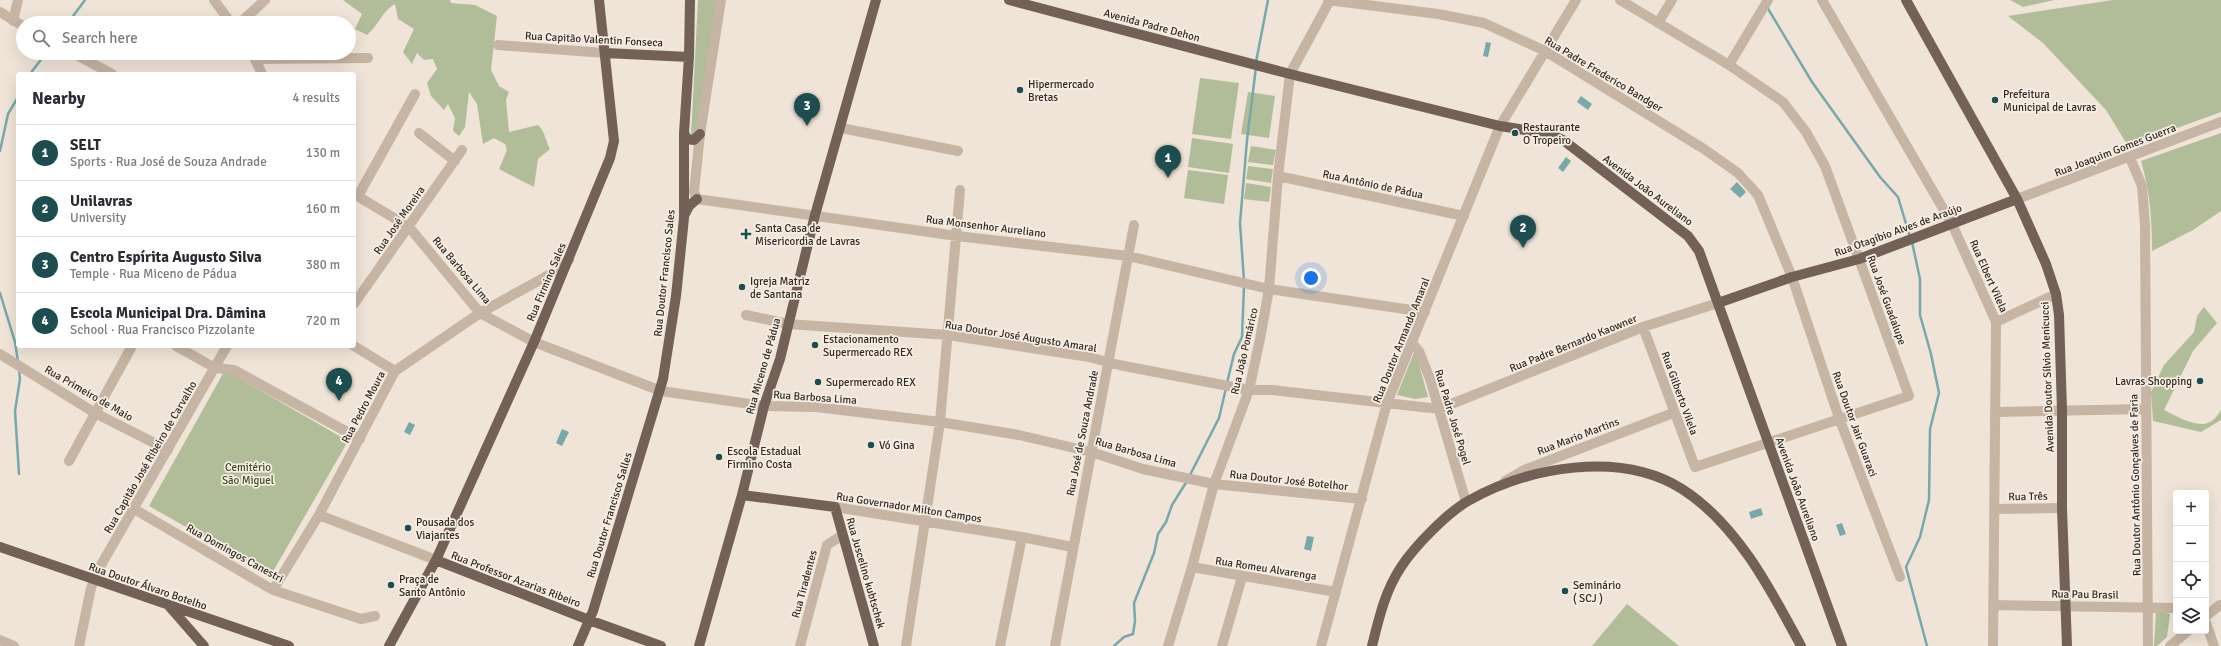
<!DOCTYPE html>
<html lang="en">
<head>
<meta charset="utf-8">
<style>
  body { margin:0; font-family:Signika,sans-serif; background:#f2f2f3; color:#2b2b33 }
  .controls { position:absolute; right:12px; bottom:12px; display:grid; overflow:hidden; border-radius:4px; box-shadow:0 4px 16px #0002 }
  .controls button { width:36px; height:36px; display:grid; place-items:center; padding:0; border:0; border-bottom:1px solid #e1e1e2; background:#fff; color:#2b2b33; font:20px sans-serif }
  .you { position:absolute; left:1311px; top:278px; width:14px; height:14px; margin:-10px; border:3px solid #fff; border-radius:50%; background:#1a73e8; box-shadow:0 0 0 6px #1a73e833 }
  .badge { display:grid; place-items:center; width:26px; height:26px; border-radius:50%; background:#1e4d50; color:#fff; font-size:13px; font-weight:700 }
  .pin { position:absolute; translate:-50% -33px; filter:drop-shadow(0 1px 2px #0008) }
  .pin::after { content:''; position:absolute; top:21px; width:14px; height:12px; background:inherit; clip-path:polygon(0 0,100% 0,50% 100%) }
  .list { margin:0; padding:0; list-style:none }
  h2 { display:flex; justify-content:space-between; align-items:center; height:52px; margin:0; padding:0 16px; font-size:17px }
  h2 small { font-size:13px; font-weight:400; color:#7c7c81 }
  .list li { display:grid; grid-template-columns:26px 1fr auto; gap:12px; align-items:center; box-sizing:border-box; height:56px; padding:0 16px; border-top:1px solid #e1e1e2 }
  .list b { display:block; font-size:15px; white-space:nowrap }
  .list p { margin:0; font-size:13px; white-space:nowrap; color:#7c7c81 }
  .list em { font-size:13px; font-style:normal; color:#7c7c81 }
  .icon { flex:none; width:22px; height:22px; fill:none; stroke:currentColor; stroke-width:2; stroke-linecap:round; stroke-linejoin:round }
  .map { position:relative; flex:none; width:2221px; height:646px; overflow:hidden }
  .search { position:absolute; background:#fff; box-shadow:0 4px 16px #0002; left:16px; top:16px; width:340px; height:44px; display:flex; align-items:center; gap:10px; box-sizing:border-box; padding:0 14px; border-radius:22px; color:#7c7c81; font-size:15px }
  .panel { position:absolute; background:#fff; box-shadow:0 4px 16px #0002; left:16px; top:72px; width:340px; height:276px; border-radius:4px }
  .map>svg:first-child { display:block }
  .green { fill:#b0bd98 }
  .water { fill:#78a8aa }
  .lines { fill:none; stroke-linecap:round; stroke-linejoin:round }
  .stream { stroke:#78a8aa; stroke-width:2.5 }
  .minor { stroke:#c6b4a4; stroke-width:10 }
  .major { stroke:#736057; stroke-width:10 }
  .poi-dot { fill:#1e4d50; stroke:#f7eee3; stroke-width:1.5 }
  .labels { text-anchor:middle; stroke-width:3.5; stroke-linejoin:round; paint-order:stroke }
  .street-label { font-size:11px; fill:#322925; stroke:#f7eee3 }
  .poi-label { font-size:11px; fill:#322925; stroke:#f7eee3; text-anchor:start }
  .park-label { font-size:11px; fill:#414e2b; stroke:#f7eee3 }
</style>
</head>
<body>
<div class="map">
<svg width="2221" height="646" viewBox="0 0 2221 646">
  <rect width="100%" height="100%" fill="#efe4d7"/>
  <path class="green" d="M343,0H450L451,3L475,5L497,16L491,70L499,86L509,92L506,100L509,132L538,125C545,131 545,140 550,149L538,159L534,187L499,169L507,150L505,144L494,138L483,144L477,104L469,92L465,127L459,136L453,131L455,118L448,104L444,110L431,96L427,83L437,69L433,59L424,60L417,53L412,64L403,52L414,29L398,19L395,4C383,10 378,26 367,35L355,29L362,14Z
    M698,0H717L699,136H691Z
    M2010,0H2054L2023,7Z
    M2113,0H2221V112L2128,146L2106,110L2043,43L2008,16Z
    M1200,78L1239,83L1231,139L1192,134Z
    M1248,92L1275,96L1269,138L1241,134Z
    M2221,133V211L2193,230L2152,251C2152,219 2150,191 2141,161Z
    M1192,138L1233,144L1229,173L1188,167Z
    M1251,146L1276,150L1273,165L1248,162Z
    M1248,166L1273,169L1271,183L1246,179Z
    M1188,170L1228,175L1224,204L1184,198Z
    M1246,183L1271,187L1269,202L1244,199Z
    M2204,307L2217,323L2193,351L2164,410C2176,416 2201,431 2213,420C2216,418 2219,413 2221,410V420L2201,432L2153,421L2151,392L2164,365L2194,332L2197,316Z
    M1415,350L1428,397L1415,399L1397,395Z
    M225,370L348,441L271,575L149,506Z
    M1627,604L1679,646H1592Z
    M2156,611L2170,614L2167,637L2157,646H2154Z"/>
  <path class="water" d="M1486,42L1491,43L1488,57L1483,56Z
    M1581,96L1592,104L1588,110L1577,102Z
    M1566,157L1571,161L1563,172L1558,168Z
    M1737,182L1746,192L1740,198L1730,189Z
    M409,422L415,425L410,435L404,432Z
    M562,429L569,432L562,446L556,443Z
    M1761,508L1763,515L1751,519L1749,512Z
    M1842,523L1846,534L1840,536L1836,525Z
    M1307,536L1314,537L1311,551L1304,549Z"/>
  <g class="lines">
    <path class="stream" d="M1767,7L1812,82L1880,177L1898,197L1910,237
      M68,23L85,0
      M1256,62L1268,0
      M30,74L46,53
      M0,151L8,114L18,97
      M1912,242L1920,279V315L1931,354L1939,393L1930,429L1929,500L1920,537L1906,567L1927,646
      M1244,281L1240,223L1247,140L1256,67
      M0,293L15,342L18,362
      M19,369L20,379L15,411L19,474
      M1227,383L1234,354L1242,337L1244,286
      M1189,477L1219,418L1226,388
      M1114,646L1124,637L1133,634L1135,621L1134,603L1154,553L1158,534L1166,522L1172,505L1187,481"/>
    <path class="minor" d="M214,0L231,23
      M721,0L700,134L694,192L697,199L957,236L1128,256L1269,289L1425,312
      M1328,0L1438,14L1484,23L1545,51L1704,149L1738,173L1758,195L1792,277L1839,418L1900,577
      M1620,0L1729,65L1783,102L1806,132L1825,166L1909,396L1695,467L1643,327
      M1822,0L1952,224L1996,322L1993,646
      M0,12L23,26
      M13,21L18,0
      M240,23L265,0
      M1658,23L1672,0
      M498,45L605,53
      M73,53L112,74
      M253,55L262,74
      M256,59L368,58
      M1729,65L1768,0
      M841,128L958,151
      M419,133L455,161
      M2130,158L2142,186L2145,225L2148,646
      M1278,176L1464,216
      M354,194L409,227L480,313L534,342L661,391L764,406L816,407L940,422L1019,435L1091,452L1143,469L1214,484L1362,499
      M358,196L415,94
      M2017,199L2221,122
      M354,304L462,150
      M746,315L788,324L948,335L1089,357L1119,365L1249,390H1272L1439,409L1643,327L1718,303
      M1996,322L2056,294
      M1411,342L1419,351L1430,379L1466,502
      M176,346L215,368L234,370L360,439
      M354,346L395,371
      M0,354L95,413L168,450
      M1996,412L2146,409
      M69,461L132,346
      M1505,481L1524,470L1673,413
      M835,507L1022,537L1072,547
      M134,509L273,590L361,619L375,616
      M1995,509L2062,508
      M319,515L436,560
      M1192,567L1336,592
      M273,590L319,515L395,371L480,313L549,275L569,260
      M1993,605L2176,608
      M2206,616L2220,605
      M2206,623L2214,646
      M0,640L14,646
      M79,646L91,588L97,572L227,346
      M800,646L827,545L841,536
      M906,646L940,422L960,190
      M1000,646L1022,537
      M1055,646L1134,225
      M1168,646L1192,567L1214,484L1249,390L1260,339L1269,289L1278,176L1290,74L1330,0
      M1222,646L1242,577
      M1321,646L1387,403L1500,126L1576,0
      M2170,646L2188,631"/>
    <path class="major" d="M1009,0L1290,74L1500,126L1550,134L1563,140L1688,236L1699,251L1842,646
      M1906,0L2017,199L2046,264L2056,294L2059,315L2062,410V508L2067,646
      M605,53L689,57
      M684,133L687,139L694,140L700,134
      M684,216L689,206L697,199
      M1718,303L1792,277L1859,259L2017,199
      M742,495L835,507L874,646
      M0,547L289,646
      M436,560L589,620L661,646
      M169,606L204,646
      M389,646L436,560L534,342L610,158L614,141L599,0
      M578,646L593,611L663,379L676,296L684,218V133L689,57L690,0
      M699,646L742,495L764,406L780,359L815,215L876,0
      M1372,646C1379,618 1385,591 1401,567C1414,547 1447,513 1468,501C1528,467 1620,450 1682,489C1737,524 1771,590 1801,646"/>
  </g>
  <g class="poi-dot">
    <circle cx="1020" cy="90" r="4"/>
    <circle cx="1995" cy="100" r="4"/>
    <circle cx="1515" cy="133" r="4"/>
    <path d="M744 228h4v4h4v4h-4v4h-4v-4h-4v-4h4z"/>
    <circle cx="742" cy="287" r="4"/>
    <circle cx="815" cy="345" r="4"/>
    <circle cx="2200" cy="381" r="4"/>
    <circle cx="818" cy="382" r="4"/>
    <circle cx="871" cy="445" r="4"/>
    <circle cx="719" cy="457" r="4"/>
    <circle cx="408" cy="528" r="4"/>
    <circle cx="391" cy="585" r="4"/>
    <circle cx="1565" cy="591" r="4"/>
  </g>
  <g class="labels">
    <g class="street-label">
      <text transform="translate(1152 25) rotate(15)" y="4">Avenida Padre Dehon</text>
      <text transform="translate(594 39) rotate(3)" y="4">Rua Capitão Valentin Fonseca</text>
      <text transform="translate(1604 74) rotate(31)" y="4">Rua Padre Frederico Bandger</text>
      <text transform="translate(2115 150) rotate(-21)" y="4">Rua Joaquim Gomes Guerra</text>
      <text transform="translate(1373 184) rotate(12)" y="4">Rua Antônio de Pádua</text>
      <text transform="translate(1648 190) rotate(37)" y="4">Avenida João Aureliano</text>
      <text transform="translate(399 220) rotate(-55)" y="4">Rua José Moreira</text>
      <text transform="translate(986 226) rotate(7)" y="4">Rua Monsenhor Aureliano</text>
      <text transform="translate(1898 230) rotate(-20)" y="4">Rua Otagíbio Alves de Araújo</text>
      <text transform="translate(462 270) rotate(50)" y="4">Rua Barbosa Lima</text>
      <text transform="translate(664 273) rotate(-84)" y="4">Rua Doutor Francisco Sales</text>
      <text transform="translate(1989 276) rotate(66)" y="4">Rua Elbert Vilela</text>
      <text transform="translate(546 282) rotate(-67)" y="4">Rua Firmino Sales</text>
      <text transform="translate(1887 300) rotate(70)" y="4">Rua José Guadalupe</text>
      <text transform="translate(1021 336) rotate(9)" y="4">Rua Doutor José Augusto Amaral</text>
      <text transform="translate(1401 340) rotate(-68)" y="4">Rua Doutor Armando Amaral</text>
      <text transform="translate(1573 343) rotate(-22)" y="4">Rua Padre Bernardo Kaowner</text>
      <text transform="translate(1244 351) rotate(-77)" y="4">Rua João Pomárico</text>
      <text transform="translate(763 366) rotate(-74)" y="4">Rua Miceno de Pádua</text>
      <text transform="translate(2047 377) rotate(-92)" y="4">Avenida Doutor Sílvio Menicucci</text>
      <text transform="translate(89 393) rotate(30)" y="4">Rua Primeiro de Maio</text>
      <text transform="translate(1680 393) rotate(70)" y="4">Rua Gilberto Vilela</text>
      <text transform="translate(815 397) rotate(4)" y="4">Rua Barbosa Lima</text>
      <text transform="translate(363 407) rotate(-62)" y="4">Rua Pedro Moura</text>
      <text transform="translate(1453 417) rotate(73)" y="4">Rua Padre José Pogel</text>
      <text transform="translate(1855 424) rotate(70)" y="4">Rua Doutor Jair Guaraci</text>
      <text transform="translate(1082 433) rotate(-79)" y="4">Rua José de Souza Andrade</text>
      <text transform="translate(1578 436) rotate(-21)" y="4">Rua Mario Martins</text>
      <text transform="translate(1136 452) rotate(16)" y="4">Rua Barbosa Lima</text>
      <text transform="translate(150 457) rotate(-60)" y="4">Rua Capitão José Ribeiro de Carvalho</text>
      <text transform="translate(1289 480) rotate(6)" y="4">Rua Doutor José Botelhor</text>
      <text transform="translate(2135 485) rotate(-91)" y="4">Rua Doutor Antônio Gonçalves de Faria</text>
      <text transform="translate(1798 489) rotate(70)" y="4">Avenida João Aureliano</text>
      <text transform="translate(2028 496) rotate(-1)" y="4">Rua Três</text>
      <text transform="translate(909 507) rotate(9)" y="4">Rua Governador Milton Campos</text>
      <text transform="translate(609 515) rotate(-73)" y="4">Rua Doutor Francisco Salles</text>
      <text transform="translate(235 553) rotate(29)" y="4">Rua Domingos Canestri</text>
      <text transform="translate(1266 568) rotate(9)" y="4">Rua Romeu Alvarenga</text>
      <text transform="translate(866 573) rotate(74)" y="4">Rua Juscelino kubtschek</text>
      <text transform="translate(516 579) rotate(21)" y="4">Rua Professor Azarias Ribeiro</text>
      <text transform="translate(804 584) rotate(-75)" y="4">Rua Tiradentes</text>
      <text transform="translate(148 586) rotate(19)" y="4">Rua Doutor Álvaro Botelho</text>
      <text transform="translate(2085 594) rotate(1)" y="4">Rua Pau Brasil</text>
    </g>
    <g class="poi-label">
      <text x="1028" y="88">Hipermercado<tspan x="1028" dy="13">Bretas</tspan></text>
      <text x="2003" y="98">Prefeitura<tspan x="2003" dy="13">Municipal de Lavras</tspan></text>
      <text x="1523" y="131">Restaurante<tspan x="1523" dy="13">O Tropeiro</tspan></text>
      <text x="755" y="232">Santa Casa de<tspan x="755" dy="13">Misericordia de Lavras</tspan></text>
      <text x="750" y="285">Igreja Matriz<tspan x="750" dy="13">de Santana</tspan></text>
      <text x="823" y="343">Estacionamento<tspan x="823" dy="13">Supermercado REX</tspan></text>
      <text x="2192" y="385" text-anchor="end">Lavras Shopping</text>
      <text x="826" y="386">Supermercado REX</text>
      <text x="879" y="449">Vó Gina</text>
      <text x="727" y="455">Escola Estadual<tspan x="727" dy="13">Firmino Costa</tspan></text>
      <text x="416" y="526">Pousada dos<tspan x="416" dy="13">Viajantes</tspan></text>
      <text x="399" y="583">Praça de<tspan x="399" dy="13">Santo Antônio</tspan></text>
      <text x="1573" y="589">Seminário<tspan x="1573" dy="13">( SCJ )</tspan></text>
    </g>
    <g class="park-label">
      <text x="248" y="471">Cemitério<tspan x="248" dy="13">São Miguel</tspan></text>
    </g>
  </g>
</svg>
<div class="controls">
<button>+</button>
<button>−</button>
<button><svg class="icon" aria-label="locate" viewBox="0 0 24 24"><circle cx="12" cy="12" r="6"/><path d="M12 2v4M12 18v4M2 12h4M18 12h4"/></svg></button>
<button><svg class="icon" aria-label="layers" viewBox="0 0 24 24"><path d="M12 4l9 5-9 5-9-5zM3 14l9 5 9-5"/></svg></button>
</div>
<div class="you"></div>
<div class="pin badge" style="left:1168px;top:178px">1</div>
<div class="pin badge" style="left:1523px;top:248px">2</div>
<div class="pin badge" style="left:807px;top:126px">3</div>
<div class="pin badge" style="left:339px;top:401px">4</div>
<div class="search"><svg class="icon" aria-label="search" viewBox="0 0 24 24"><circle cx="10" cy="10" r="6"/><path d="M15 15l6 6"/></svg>Search here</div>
<section class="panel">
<h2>Nearby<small>4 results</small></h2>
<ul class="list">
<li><span class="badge">1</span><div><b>SELT</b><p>Sports · Rua José de Souza Andrade</p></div><em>130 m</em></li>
<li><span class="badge">2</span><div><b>Unilavras</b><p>University</p></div><em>160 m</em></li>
<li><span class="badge">3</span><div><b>Centro Espírita Augusto Silva</b><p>Temple · Rua Miceno de Pádua</p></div><em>380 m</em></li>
<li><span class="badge">4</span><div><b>Escola Municipal Dra. Dâmina</b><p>School · Rua Francisco Pizzolante</p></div><em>720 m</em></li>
</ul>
</section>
</div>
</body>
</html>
